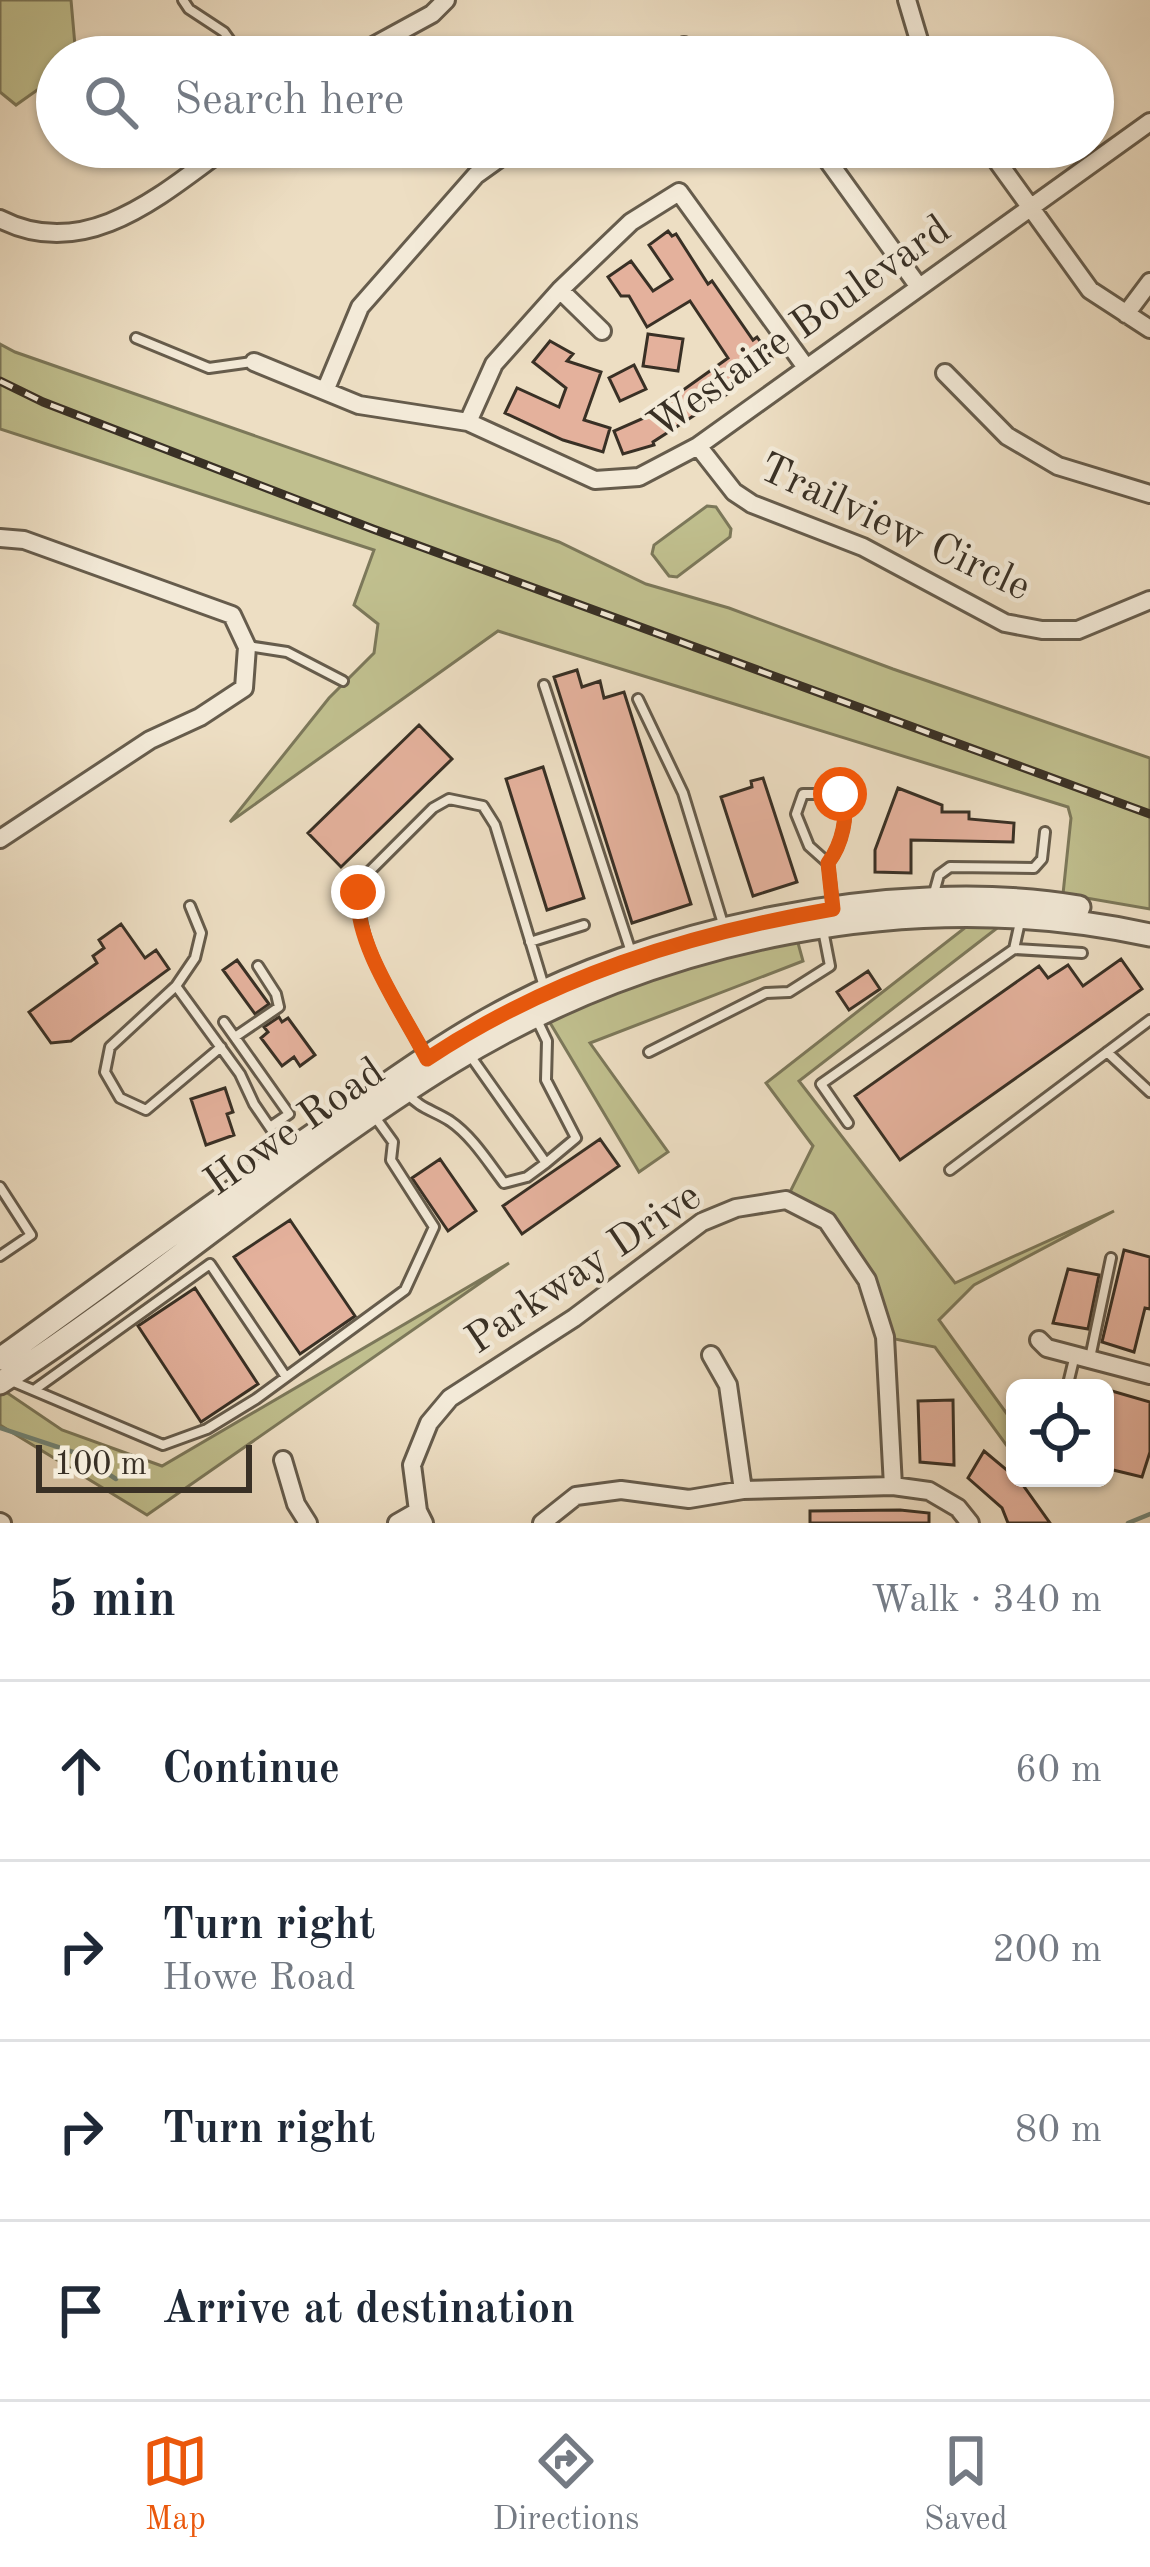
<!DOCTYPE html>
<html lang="en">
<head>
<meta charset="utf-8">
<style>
  body { margin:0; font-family:"Old Standard TT",serif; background:#f6f6f7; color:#1f2937 }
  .controls { position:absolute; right:36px; bottom:36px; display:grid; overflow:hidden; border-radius:18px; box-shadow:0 3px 9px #0004 }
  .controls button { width:108px; height:108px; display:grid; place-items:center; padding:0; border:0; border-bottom:3px solid #e0e1e3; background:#fff; color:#1f2937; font:60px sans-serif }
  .scale { position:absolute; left:36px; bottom:30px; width:216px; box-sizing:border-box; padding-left:12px; border:6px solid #393025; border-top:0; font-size:33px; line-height:42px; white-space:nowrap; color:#393025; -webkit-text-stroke:9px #f3ead8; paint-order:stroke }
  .stop { position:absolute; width:36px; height:36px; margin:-27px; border:9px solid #ea580c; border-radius:50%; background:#fff }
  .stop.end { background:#ea580c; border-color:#fff; box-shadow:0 3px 12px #0008 }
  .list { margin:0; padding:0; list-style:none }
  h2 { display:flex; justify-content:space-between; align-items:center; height:156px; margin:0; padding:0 48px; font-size:51px }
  h2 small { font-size:39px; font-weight:400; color:#747a83 }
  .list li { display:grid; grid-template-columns:78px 1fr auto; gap:36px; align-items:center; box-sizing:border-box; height:180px; padding:0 48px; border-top:3px solid #e0e1e3 }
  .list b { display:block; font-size:45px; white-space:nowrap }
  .list p { margin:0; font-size:39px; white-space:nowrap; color:#747a83 }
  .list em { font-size:39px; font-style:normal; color:#747a83 }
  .icon { flex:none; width:66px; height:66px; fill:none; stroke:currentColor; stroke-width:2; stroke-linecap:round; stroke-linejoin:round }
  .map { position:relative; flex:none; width:1150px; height:1523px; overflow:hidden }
  .search { position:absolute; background:#fff; box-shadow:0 3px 9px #0004; left:36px; right:36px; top:36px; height:132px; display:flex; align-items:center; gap:30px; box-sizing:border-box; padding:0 42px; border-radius:66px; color:#747a83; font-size:45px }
  .sheet { height:876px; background:#fff }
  nav { display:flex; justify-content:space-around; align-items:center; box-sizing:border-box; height:168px; border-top:3px solid #e0e1e3; background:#fff; font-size:33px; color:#747a83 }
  nav a { display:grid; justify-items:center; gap:6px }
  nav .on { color:#ea580c }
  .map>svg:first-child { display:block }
  .green { fill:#c0bf8e; stroke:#7c785a; stroke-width:3 }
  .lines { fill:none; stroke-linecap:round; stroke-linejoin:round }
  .stream { stroke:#738577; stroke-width:4.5 }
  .building { fill:#e4b19c; stroke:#393025; stroke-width:3 }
  .service-casing { stroke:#665c4c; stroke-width:14 }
  .minor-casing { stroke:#665c4c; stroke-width:22 }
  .tertiary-casing { stroke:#665c4c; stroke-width:27 }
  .service { stroke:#f3ead8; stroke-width:8 }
  .minor { stroke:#f3ead8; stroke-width:16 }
  .tertiary { stroke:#f3ead8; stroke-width:21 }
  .rail-casing { stroke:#393025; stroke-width:9 }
  .rail { stroke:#f3ead8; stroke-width:4.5; stroke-dasharray:14; stroke-linecap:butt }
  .route { stroke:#ea580c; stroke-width:15 }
  .labels { text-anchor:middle; stroke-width:9; stroke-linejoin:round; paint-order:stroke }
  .street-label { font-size:42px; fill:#393025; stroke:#f3ead8 }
</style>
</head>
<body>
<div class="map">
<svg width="1150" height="1523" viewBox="0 0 1150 1523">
  <rect width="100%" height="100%" fill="#eddec3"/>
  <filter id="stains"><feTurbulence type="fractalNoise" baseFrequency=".00167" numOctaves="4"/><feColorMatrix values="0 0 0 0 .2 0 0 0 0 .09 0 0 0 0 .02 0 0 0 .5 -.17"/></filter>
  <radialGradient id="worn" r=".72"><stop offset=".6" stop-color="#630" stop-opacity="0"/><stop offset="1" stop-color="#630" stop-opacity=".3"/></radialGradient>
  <path class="green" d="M0,0H71L76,57H57V76L16,105L0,92Z
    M0,344L15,352L559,542L646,584L729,608L893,669L1150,758V909L1063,894L1071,818L1068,807L498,631L230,822L329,698L374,653L378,624L354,605L374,550L0,429Z
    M707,506L716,507L731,529L730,537L677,577L669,576L652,554L654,545Z
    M1014,915L799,1081L955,1283L1114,1211L974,1285L939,1320L1015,1425V1457L935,1347L885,1337L867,1280L827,1221L786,1200L813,1146L766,1083L980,916Z
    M795,932L803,961L590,1043L668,1152L639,1172L543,1011Z
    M509,1263L147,1515L0,1425V1388L62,1430L162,1466Z"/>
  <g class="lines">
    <path class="stream" d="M0,1428L76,1453L116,1479
      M1128,1523L1150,1514"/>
  </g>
  <path class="building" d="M668,231L672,236L676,234L708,284L712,281L753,340L757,337L772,358L732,391L653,442L654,445L623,454L614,431L644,418L728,358L690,301L647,327L629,296H621L608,277L631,261L653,291L672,279L649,245Z
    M648,334L683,339L678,371L643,366Z
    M550,341L573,354L567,361L601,372L584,420L610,428L603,452L563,440L505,413L517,388L559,407L566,388L533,362Z
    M634,365L646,389L620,401L609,378Z
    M577,670L582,687L600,681L604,698L624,692L691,904L632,923L554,677Z
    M419,725L452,759L341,867L308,833Z
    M543,767L584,898L547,910L506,779Z
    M763,778L797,882L753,896L721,797L752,787L751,781Z
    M898,788L942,805V812H969V819L1014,823L1013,842L911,840V873L875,872V850Z
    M121,924L145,958L156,950L169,969L71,1041L51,1043L29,1012L97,963L93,956L104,948L99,940Z
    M1121,959L1142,989L900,1160L855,1096L1039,966L1048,978L1068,965L1083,986Z
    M237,960L269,1004L255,1014L223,970Z
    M868,971L880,989L849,1010L837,992Z
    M279,1017L282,1022L288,1018L315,1055L300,1066L294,1057L282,1066L261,1038L268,1032L264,1027Z
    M225,1088L233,1112L227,1114L234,1135L206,1145L191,1099Z
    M600,1139L619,1166L522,1234L503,1206Z
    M440,1159L476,1211L448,1231L412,1178Z
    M290,1220L355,1316L300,1354L234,1257Z
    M1124,1250L1150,1257V1309L1145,1308L1134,1352L1102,1342Z
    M1068,1269L1099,1275L1088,1329L1053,1323Z
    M195,1288L258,1384L201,1422L138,1326Z
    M1105,1389L1150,1402V1452L1142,1477L1105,1468L1111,1429L1105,1427Z
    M953,1400L954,1465L920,1462L918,1401Z
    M984,1451L1020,1481L1050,1523H1008L1002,1508L968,1478Z
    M900,1510L929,1513V1523H810V1511Z"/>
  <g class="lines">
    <g class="service-casing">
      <path id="service" d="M183,0L189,9L224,32L242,57
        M136,338L209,368L252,362
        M248,646L287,652L343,681
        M544,685L631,952
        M638,699L683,793L724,927
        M828,863C841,846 851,813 840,794H803L796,814L809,846L828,863L833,907
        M934,893L939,875L950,867L1034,868L1042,859L1045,832
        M190,906L201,933L195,958L176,986L110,1047L105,1072L120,1098L146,1110L221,1047
        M530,942L584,925
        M1014,949L1082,953
        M176,986L240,1074L254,1104L286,1151
        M537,1020L547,1041L546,1080L576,1138L546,1163
        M224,1022L289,1114L270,1127
        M235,1037L279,1007L276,994L258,966
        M423,1052C399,1004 343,930 364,877L433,808L449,799L483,806L495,825L545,990
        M649,1052L766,993L789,992L830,966L823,930
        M1107,1052L1150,1092
        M407,1093C420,1109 433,1110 450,1121C472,1136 488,1162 504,1183L527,1177L546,1163L469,1054
        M848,1123L821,1084L1014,949L1020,922
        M950,1170L1150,1020
        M0,1187L31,1235L0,1256
        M1090,1358L1111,1258
        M14,1382L163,1445L207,1429L256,1399L405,1290L434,1227L391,1160L393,1142L375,1117
        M1067,1388L1075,1355
        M34,1390L210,1264L286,1377"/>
    </g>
    <g class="minor-casing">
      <path id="minor" d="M907,0L924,57
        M366,50L432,14L446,0
        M662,57L684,46L705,57
        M818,147L919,287
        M987,147L1090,290L1150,329
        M0,219C86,263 161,195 227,147
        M560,290L602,331
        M1126,314L1150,282
        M254,362L359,405L468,422L595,480L639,477L698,446L1150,122
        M945,373L1007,436L1058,466L1150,494
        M325,391L360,307L476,175L515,147
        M468,422L494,364L560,290L631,222L679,192L805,366
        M698,446L734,492L752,504L863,547L1005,623L1042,630H1078L1150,600
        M0,538L24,540L232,615L247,647L244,688L200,717L150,740L0,839
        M1039,1340L1047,1348L1150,1375
        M711,1355L728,1385L743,1490
        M283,1460L296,1504L308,1523
        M0,1522L2,1523
        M397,1523L418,1511
        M424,1523L418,1511L412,1465L429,1423L450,1398L574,1318L702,1222L736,1208L786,1200L827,1221L867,1280L885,1337L893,1486
        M542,1523L576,1496L621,1490L689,1499L743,1490L893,1486L929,1491L958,1508L970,1523"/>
    </g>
    <g class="tertiary-casing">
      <path id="tertiary" d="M0,1359C114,1277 226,1194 342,1115C389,1083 437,1048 487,1020C647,929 897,876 1079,907
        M0,1383C155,1283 294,1159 452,1062C655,937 915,884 1150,935"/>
    </g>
    <use href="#service" class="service"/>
    <use href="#minor" class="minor"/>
    <use href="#tertiary" class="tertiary"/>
    <g class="rail-casing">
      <path id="rail" d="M0,381L43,402L373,529L1150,814"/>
    </g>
    <use href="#rail" class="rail"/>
  </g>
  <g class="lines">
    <path class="route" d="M358,892C354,944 403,1012 427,1059C551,977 687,934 833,909L828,863C841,846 851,813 840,794"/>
  </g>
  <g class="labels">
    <g class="street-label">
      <text transform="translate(798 325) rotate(-35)" y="15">Westaire Boulevard</text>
      <text transform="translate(896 525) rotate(25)" y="15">Trailview Circle</text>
      <text transform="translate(293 1125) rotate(-35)" y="15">Howe Road</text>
      <text transform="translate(582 1266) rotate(-34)" y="15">Parkway Drive</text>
    </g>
  </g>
  <rect width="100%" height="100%" filter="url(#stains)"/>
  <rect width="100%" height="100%" fill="url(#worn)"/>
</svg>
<div class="controls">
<button><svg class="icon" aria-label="locate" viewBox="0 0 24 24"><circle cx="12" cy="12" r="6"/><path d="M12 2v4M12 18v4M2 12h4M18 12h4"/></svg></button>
</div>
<div class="scale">100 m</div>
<div class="stop" style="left:840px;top:794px"></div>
<div class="stop end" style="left:358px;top:892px"></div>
<div class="search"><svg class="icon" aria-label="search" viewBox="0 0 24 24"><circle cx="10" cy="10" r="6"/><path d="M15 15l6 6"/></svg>Search here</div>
</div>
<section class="sheet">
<h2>5 min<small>Walk · 340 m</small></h2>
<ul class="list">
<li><svg class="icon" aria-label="ahead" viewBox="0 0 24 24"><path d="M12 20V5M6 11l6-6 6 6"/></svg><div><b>Continue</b></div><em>60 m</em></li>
<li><svg class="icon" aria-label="right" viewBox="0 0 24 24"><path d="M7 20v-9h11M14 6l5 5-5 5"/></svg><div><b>Turn right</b><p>Howe Road</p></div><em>200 m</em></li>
<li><svg class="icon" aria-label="right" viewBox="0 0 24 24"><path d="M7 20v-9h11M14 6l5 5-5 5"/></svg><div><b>Turn right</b></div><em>80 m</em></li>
<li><svg class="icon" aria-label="arrive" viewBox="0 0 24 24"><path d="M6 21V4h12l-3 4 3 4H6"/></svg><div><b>Arrive at destination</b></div></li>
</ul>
</section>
<nav>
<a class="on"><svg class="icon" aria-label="map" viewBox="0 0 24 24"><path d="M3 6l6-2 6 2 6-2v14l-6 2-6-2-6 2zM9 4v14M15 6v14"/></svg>Map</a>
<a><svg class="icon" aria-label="directions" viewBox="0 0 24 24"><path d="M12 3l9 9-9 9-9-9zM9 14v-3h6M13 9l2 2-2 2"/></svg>Directions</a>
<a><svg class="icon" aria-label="saved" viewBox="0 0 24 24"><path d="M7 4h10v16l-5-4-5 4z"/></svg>Saved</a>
</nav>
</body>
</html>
